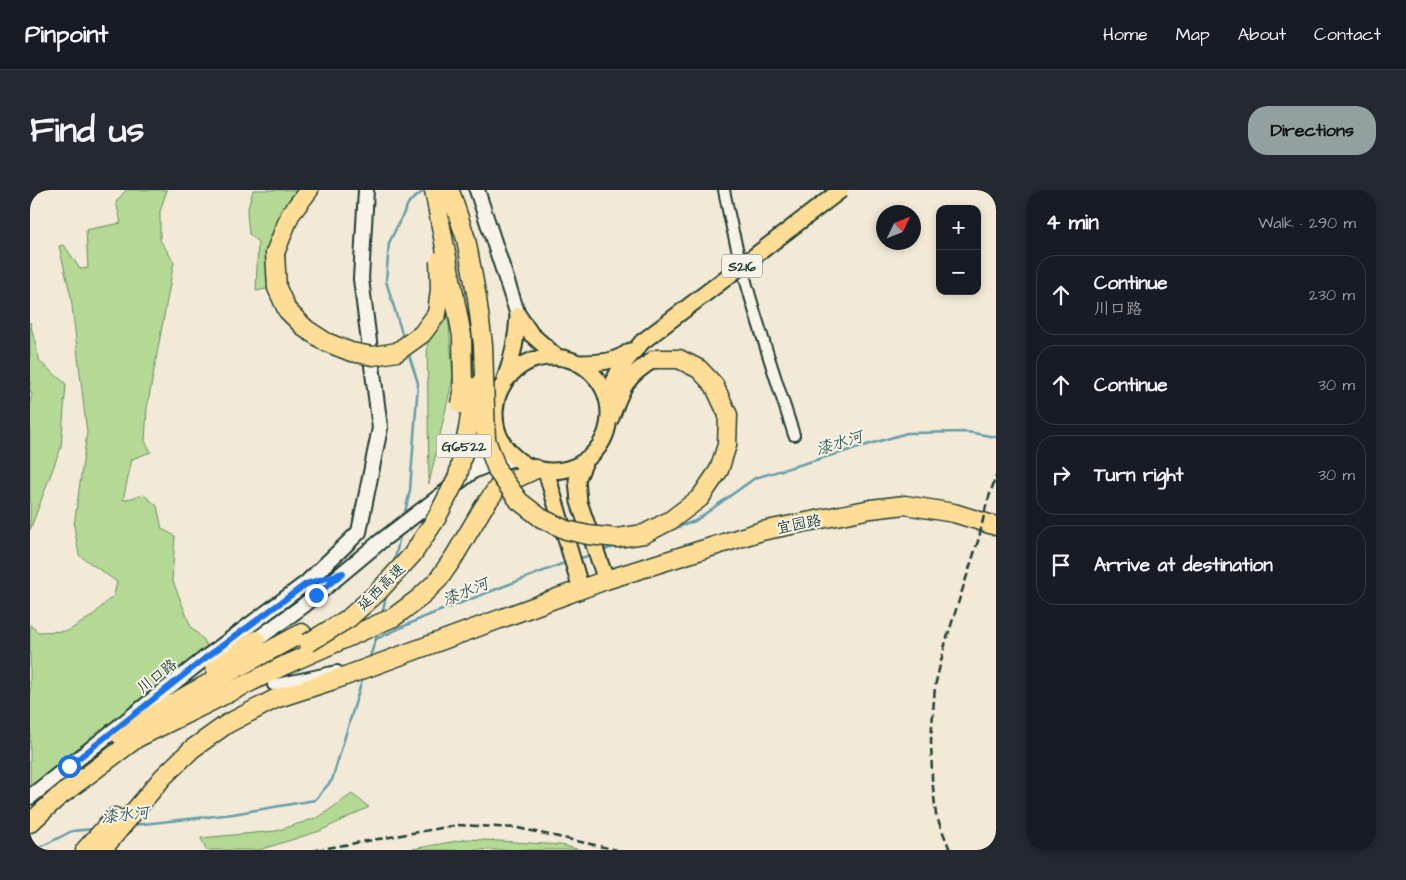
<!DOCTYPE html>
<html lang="en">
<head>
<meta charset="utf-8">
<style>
  body { margin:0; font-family:"Architects Daughter","LXGW WenKai TC",sans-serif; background:#242831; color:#f1f3f6 }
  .controls { position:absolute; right:15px; top:15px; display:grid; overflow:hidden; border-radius:10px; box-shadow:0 2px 8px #0003 }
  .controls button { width:45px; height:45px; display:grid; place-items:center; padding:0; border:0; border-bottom:1px solid #363941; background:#171b24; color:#f1f3f6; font:25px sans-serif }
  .compass { position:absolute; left:846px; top:15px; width:45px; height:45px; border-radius:50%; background:#171b24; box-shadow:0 2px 8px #0003; rotate:47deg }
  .stop { position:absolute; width:15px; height:15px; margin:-11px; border:4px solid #1a73e8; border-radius:50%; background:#fff }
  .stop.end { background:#1a73e8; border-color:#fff; box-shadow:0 1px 5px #0008 }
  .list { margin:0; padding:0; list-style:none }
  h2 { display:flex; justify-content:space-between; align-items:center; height:65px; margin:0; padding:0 20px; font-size:21px }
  h2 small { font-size:16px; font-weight:400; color:#9ea1a6 }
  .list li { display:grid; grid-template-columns:32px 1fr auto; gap:15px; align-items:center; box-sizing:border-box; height:80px; margin:0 10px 10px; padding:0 10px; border:1px solid #363941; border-radius:20px }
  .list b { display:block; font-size:19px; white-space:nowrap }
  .list p { margin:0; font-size:16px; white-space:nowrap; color:#9ea1a6 }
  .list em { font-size:16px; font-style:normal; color:#9ea1a6 }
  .icon { flex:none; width:28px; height:28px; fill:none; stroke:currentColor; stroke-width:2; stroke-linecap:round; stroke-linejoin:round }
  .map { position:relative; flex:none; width:966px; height:660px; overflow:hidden; border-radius:20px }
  header { display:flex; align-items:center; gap:30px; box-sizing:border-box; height:70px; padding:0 25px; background:#171b24; border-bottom:1px solid #363941 }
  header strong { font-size:24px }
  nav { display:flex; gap:28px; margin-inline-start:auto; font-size:18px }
  .intro { display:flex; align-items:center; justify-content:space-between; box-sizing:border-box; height:120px; padding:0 30px }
  h1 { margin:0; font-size:35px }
  .button { padding:12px 22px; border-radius:20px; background:#92a19f; color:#111; font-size:18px; font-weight:700 }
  main { display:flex; gap:30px; padding:0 30px }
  aside { flex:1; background:#171b24; border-radius:20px; box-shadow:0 2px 8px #0003 }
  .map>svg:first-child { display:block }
  .green { fill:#b4d994; stroke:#6a8b64 }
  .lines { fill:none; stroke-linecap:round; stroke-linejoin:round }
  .stream { stroke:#669caa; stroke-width:2.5 }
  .street-casing { stroke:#1f3d34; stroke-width:14 }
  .secondary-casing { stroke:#1f3d34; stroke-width:18 }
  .primary-casing { stroke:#1f3d34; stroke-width:19 }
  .highway-casing { stroke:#1f3d34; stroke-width:21 }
  .street { stroke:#f7f3e8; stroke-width:10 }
  .secondary { stroke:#f7f3e8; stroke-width:14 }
  .primary { stroke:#fedd96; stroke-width:15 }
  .highway { stroke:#fedd96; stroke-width:18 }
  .rail { stroke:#1f3d34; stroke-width:2.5; stroke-dasharray:8 4; stroke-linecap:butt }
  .primary-bridge-casing { stroke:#1f3d34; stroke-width:19; stroke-linecap:butt }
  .highway-bridge-casing { stroke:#1f3d34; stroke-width:21; stroke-linecap:butt }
  .primary-bridge { stroke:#fedd96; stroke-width:15 }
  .highway-bridge { stroke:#fedd96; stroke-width:18 }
  .route { stroke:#1a73e8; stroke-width:6 }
  .labels { text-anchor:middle; stroke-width:4; stroke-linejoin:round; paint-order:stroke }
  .shield { fill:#f7f3e8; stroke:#60746a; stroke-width:1 }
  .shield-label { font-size:14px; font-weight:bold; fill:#1f3d34 }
  .street-label { font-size:15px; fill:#1f3d34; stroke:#f7f3e8 }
  .water-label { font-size:16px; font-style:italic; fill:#375d5b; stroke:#f7f3e8 }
</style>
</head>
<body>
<header>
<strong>Pinpoint</strong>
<nav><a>Home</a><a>Map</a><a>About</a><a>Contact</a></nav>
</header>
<div class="intro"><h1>Find us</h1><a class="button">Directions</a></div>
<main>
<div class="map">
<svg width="966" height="660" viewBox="0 0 966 660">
  <rect width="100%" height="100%" fill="#f2e9d7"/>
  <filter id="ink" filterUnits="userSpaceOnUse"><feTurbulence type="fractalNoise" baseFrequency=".02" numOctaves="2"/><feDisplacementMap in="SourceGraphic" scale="10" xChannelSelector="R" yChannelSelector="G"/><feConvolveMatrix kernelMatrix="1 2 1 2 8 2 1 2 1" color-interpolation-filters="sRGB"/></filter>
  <g filter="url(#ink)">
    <path class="green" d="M96,0H137L130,21V50L144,72L117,218L115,251L121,262L102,269L93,310L114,305L127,316L132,339L145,346L142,389L161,437L174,450L179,461L0,597V435L8,442L38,441L62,426L84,405L87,392L49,365L44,336L57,243L41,107L29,56L34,55L50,79L58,78L56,40L91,33L86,12Z
      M223,0H282L257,45L253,96L226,101L228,52L219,44L217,22Z
      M416,97L423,187L399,294L397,143Z
      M0,132L10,172L36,194L31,257L0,340V212L2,205L0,200Z
      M322,604L339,617L290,641L229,660H176L171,648L246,641L289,627Z
      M438,649L531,655L551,660H377Z"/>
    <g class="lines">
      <path class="stream" d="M374,150L356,91L359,53L379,12L395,0
        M374,327L380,300L388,193L378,162
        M643,339L665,331L725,288L877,243L937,242L966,247
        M571,361L587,356
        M547,369L561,365
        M364,373L371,342
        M352,424L357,403
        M346,449L394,427L537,372
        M339,470L348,442
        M104,635L203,624L285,610L302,590L333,487
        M5,660L42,641L63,639"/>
      <g class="street-casing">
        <path id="street" d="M694,0C710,84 738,164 764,245
          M243,495L307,481"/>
      </g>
      <g class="secondary-casing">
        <path id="secondary" d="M447,0L488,125
          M443,281L450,269L465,217
          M226,450L273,416L351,351L443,281L455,276L486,268
          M0,607L174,469L276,393L329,342L350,238L331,89L336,0"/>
      </g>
      <g class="primary-casing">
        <path id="primary" d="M488,125L501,144L527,167
          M465 224a57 57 0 1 1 114 0a57 57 0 1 1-114 0Z
          M547,173C567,173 584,173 600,161
          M475,189C483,167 487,148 488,125
          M580,211C583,181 593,175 612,152
          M581,228C592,197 596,186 625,169
          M556,269L547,290L549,312L576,390
          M516,281L551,399"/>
      </g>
      <g class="highway-casing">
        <path id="highway" d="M257,120L247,98L245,63L260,25L279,0
          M185,479L226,450
          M90,545L161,503L272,443
          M103,550L255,475L364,427L388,409L408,390L424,367L453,318L468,297L506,279
          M0,633L27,608L111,545
          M55,660L85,627
          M72,660L133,587L162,559L197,534L245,509L307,489L576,390L732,341L841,319L875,315L924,323L966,336"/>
      </g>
      <use href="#street" class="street"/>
      <use href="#secondary" class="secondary"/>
      <use href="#primary" class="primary"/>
      <use href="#highway" class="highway"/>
      <path class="rail" d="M286,660L428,635L488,638L587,660
        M920,660L906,625L902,588L901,550L905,496L916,451L949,348L956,316L966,286"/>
      <g class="primary-bridge-casing">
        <path id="primary-bridge" d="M612,152L811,0"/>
      </g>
      <g class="highway-bridge-casing">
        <path id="highway-bridge" d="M404,0L432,146L433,201L431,214
          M420,1L436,49L447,108L453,155L456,250L468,282L489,311L511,328L536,340L558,345L587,348L614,344L641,330L670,308L689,280L697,255L698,225L684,195L669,179L649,169H625
          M257,120L276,139L296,152L321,162L343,166L367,162L392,144L407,124L410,99L409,71
          M278,453L319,428L348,402L382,365L406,329L428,286L438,239L444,197"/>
      </g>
      <use href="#primary-bridge" class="primary-bridge"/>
      <use href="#highway-bridge" class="highway-bridge"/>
    </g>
  </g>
  <g class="lines" filter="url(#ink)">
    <path class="route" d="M39,576L174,469L276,394L313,383L286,405"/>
  </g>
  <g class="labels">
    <g class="shield">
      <rect x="692" y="64.5" width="40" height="23" rx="4"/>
      <rect x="406.5" y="244.5" width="55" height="23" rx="4"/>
    </g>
    <g class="shield-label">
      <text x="712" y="81">S216</text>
      <text x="434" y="261">G6522</text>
    </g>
    <g class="street-label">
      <text transform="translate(769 334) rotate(-11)" y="5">宜园路</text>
      <text transform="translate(351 397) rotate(-45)" y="5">延西高速</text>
      <text transform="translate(127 486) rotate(-38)" y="5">川口路</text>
    </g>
    <g class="water-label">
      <text transform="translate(809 252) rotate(-17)" y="6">漆水河</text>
      <text transform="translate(435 401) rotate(-22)" y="6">漆水河</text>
      <text transform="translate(95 624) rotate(-6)" y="6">漆水河</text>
    </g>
  </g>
</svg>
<div class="controls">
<button>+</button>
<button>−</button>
</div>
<svg class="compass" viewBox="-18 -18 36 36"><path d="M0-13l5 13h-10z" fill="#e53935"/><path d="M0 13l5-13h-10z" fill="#9ea1a6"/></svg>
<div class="stop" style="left:39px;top:576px"></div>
<div class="stop end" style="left:286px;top:405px"></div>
</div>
<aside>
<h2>4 min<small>Walk · 290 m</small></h2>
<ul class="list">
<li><svg class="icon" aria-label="ahead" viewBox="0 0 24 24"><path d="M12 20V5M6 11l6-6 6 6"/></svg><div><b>Continue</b><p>川口路</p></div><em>230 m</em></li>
<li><svg class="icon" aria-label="ahead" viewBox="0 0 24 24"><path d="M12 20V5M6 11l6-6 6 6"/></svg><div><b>Continue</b></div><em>30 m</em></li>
<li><svg class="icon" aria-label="right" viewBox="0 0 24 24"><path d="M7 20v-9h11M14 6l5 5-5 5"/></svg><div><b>Turn right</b></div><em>30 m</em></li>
<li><svg class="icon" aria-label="arrive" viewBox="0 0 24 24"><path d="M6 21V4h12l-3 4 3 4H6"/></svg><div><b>Arrive at destination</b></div></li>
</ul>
</aside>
</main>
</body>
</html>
